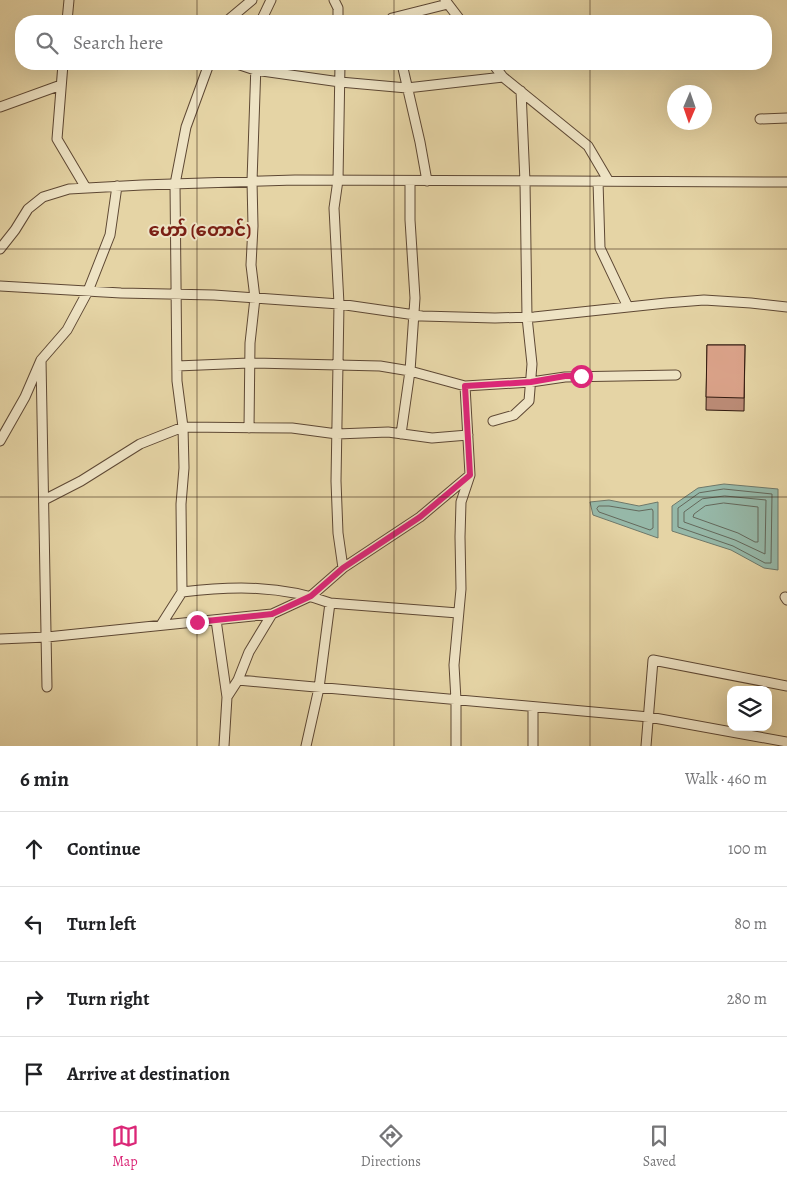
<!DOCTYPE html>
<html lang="en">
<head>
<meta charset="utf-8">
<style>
  body { margin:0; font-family:Alegreya,"Noto Sans Myanmar",serif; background:#f2f2f2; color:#202124 }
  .controls { position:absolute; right:15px; bottom:15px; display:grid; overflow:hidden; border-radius:10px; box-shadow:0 5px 20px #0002 }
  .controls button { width:45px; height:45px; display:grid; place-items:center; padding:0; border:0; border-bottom:1px solid #e0e0e0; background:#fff; color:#202124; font:25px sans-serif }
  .compass { position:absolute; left:667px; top:85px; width:45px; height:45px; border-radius:50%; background:#fff; box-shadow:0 5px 20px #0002; rotate:182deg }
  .stop { position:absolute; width:15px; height:15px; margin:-11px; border:4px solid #db2777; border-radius:50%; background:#fff }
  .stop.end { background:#db2777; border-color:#fff; box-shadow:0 1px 5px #0008 }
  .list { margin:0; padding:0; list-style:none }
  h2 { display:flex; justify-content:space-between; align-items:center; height:65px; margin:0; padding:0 20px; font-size:21px }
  h2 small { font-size:16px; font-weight:400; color:#757577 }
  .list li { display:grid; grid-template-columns:32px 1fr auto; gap:15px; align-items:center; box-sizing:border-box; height:75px; padding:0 20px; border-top:1px solid #e0e0e0 }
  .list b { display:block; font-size:19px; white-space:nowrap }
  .list em { font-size:16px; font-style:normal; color:#757577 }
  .icon { flex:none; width:28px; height:28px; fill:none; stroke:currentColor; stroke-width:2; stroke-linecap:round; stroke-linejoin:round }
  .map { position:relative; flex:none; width:787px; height:746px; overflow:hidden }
  .search { position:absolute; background:#fff; box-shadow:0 5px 20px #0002; left:15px; right:15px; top:15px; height:55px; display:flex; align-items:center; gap:12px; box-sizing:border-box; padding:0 18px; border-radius:20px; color:#757577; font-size:19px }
  .sheet { height:365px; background:#fff }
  nav { display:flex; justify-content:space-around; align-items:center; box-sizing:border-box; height:70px; border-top:1px solid #e0e0e0; background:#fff; font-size:14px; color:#757577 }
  nav a { display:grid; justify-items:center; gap:2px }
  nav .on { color:#db2777 }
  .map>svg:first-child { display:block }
  .water { fill:#96b8a8; stroke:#6e786a }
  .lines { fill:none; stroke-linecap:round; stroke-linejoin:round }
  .shore { stroke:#64685b; stroke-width:1 }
  .street-casing { stroke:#5e4834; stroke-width:11 }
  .street { stroke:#eee3c4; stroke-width:9 }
  .wall { fill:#bc8c77; stroke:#31190e }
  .building { fill:#dba38a; stroke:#31190e }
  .route { stroke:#db2777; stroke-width:6 }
  .grid { fill:none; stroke:#31190e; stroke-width:1; stroke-opacity:0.55 }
  .labels { text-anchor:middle; stroke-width:4; stroke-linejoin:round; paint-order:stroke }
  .quarter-label { font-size:18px; font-weight:bold; fill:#7a1f14; stroke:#eee3c4 }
</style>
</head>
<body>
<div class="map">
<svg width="787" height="746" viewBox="0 0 787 746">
  <rect width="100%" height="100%" fill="#e5d4a5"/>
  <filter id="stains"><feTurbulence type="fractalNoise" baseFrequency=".004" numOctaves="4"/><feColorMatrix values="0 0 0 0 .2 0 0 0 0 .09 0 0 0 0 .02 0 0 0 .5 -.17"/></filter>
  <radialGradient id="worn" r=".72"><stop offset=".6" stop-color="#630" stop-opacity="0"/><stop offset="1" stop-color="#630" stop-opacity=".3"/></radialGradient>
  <path class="water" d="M724,484L778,489V570L764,568L731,550L672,531V506L698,488Z
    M609,500L639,506L658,502V538L593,515L590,502Z"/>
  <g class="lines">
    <path class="shore" d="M724,489L772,494L771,563H765L733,546L678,527V508L699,493Z
      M725,496L766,500L765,554L735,540L684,522V512L702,499Z
      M724,503L758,507V542H755L738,533L693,517L694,514L705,506Z
      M599,506H609L639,511L652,509L653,511V528L650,530L599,512L597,509Z"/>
    <g class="street-casing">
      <path id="street" d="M334,0L338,8V21
        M445,0L461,21
        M67,21L69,0
        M227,21L252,0
        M261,21L271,0
        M393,21L392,18L448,4
        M63,64L57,139L86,188
        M237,64L255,70L340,82L407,88L503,77
        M340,64L338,180L334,208L339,304L336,481L338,533L343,568
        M402,64L420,142L427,181
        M493,64L503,77L588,146L608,180
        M0,107L61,85
        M760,119L787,118
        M598,181L600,248L628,307
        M0,249L15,230L28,209L43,197L69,189L142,185L295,180L787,182
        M0,286L121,293L214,295L339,304L422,316L495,318L534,317L666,303L704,300L751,303L787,307
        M41,360L47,687
        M177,366L249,363L380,366L410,371L465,386L531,382L565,377L676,375
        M493,421L514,415L529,401L532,364L527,317L525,182L521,91
        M249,428L250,343L255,298L251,265L253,226L252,181L256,64
        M401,434L410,371L415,298L410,220V181
        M0,441L25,397L41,360L67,330L88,291L110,235L117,186
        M44,500L81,481L140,444L183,427L292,428L337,434L388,432L432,438L468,435
        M182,592C233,586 282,585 330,603L458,613
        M785,597L787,600
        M216,620L227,697L224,746
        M161,625L182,592L181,504L184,468L183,427L177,381L175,184L186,127L209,64
        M0,639L47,637L272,614
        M238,680L649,717L787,742
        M227,697L238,680L249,652L272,614L311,596L343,568L420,517L470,475
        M533,707V746
        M306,746L319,688L330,603
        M456,746V700L454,665L461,589L460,537L461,502L470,475L465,386
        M646,746L653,660L787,686"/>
    </g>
    <use href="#street" class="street"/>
  </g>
  <path class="wall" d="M707,345H745L744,411L706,410Z"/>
  <path class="building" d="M707,345H745L744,398L706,397Z"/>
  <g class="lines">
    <path class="route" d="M197,622L272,614L311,596L343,568L420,517L470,475L465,386L531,382L565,376H581"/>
  </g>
  <path class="grid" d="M197,0V21M394,0V21M590,0V21M197,64V746M394,64V746M590,64V746M0,249H787M0,497H787"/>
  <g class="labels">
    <g class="quarter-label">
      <text x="200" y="236">ဟော် (တောင်)</text>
    </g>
  </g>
  <rect width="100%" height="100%" filter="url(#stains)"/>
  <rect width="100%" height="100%" fill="url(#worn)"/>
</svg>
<div class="controls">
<button><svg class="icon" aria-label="layers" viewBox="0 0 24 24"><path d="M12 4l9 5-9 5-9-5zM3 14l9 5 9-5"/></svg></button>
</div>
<svg class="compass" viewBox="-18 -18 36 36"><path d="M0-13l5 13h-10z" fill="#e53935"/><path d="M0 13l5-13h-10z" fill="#757577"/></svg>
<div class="stop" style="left:581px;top:376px"></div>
<div class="stop end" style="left:197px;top:622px"></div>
<div class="search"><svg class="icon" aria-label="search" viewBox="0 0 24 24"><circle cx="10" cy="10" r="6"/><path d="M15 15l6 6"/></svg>Search here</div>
</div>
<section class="sheet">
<h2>6 min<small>Walk · 460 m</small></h2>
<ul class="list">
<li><svg class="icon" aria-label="ahead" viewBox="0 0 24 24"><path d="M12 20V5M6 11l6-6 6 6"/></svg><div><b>Continue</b></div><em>100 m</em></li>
<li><svg class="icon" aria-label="left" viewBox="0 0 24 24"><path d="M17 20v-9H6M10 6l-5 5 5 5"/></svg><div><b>Turn left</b></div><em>80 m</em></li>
<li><svg class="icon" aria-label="right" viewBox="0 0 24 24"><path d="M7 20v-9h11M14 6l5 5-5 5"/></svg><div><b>Turn right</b></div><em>280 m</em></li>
<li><svg class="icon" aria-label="arrive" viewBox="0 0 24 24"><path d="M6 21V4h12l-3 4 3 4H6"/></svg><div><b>Arrive at destination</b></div></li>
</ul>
</section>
<nav>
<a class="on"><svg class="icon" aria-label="map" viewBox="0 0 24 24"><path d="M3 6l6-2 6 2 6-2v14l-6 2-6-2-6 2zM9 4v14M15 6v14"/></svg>Map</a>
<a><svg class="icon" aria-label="directions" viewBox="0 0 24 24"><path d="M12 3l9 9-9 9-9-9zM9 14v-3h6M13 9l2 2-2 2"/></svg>Directions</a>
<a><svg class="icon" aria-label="saved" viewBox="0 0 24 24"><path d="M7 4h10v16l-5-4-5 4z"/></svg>Saved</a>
</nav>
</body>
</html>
